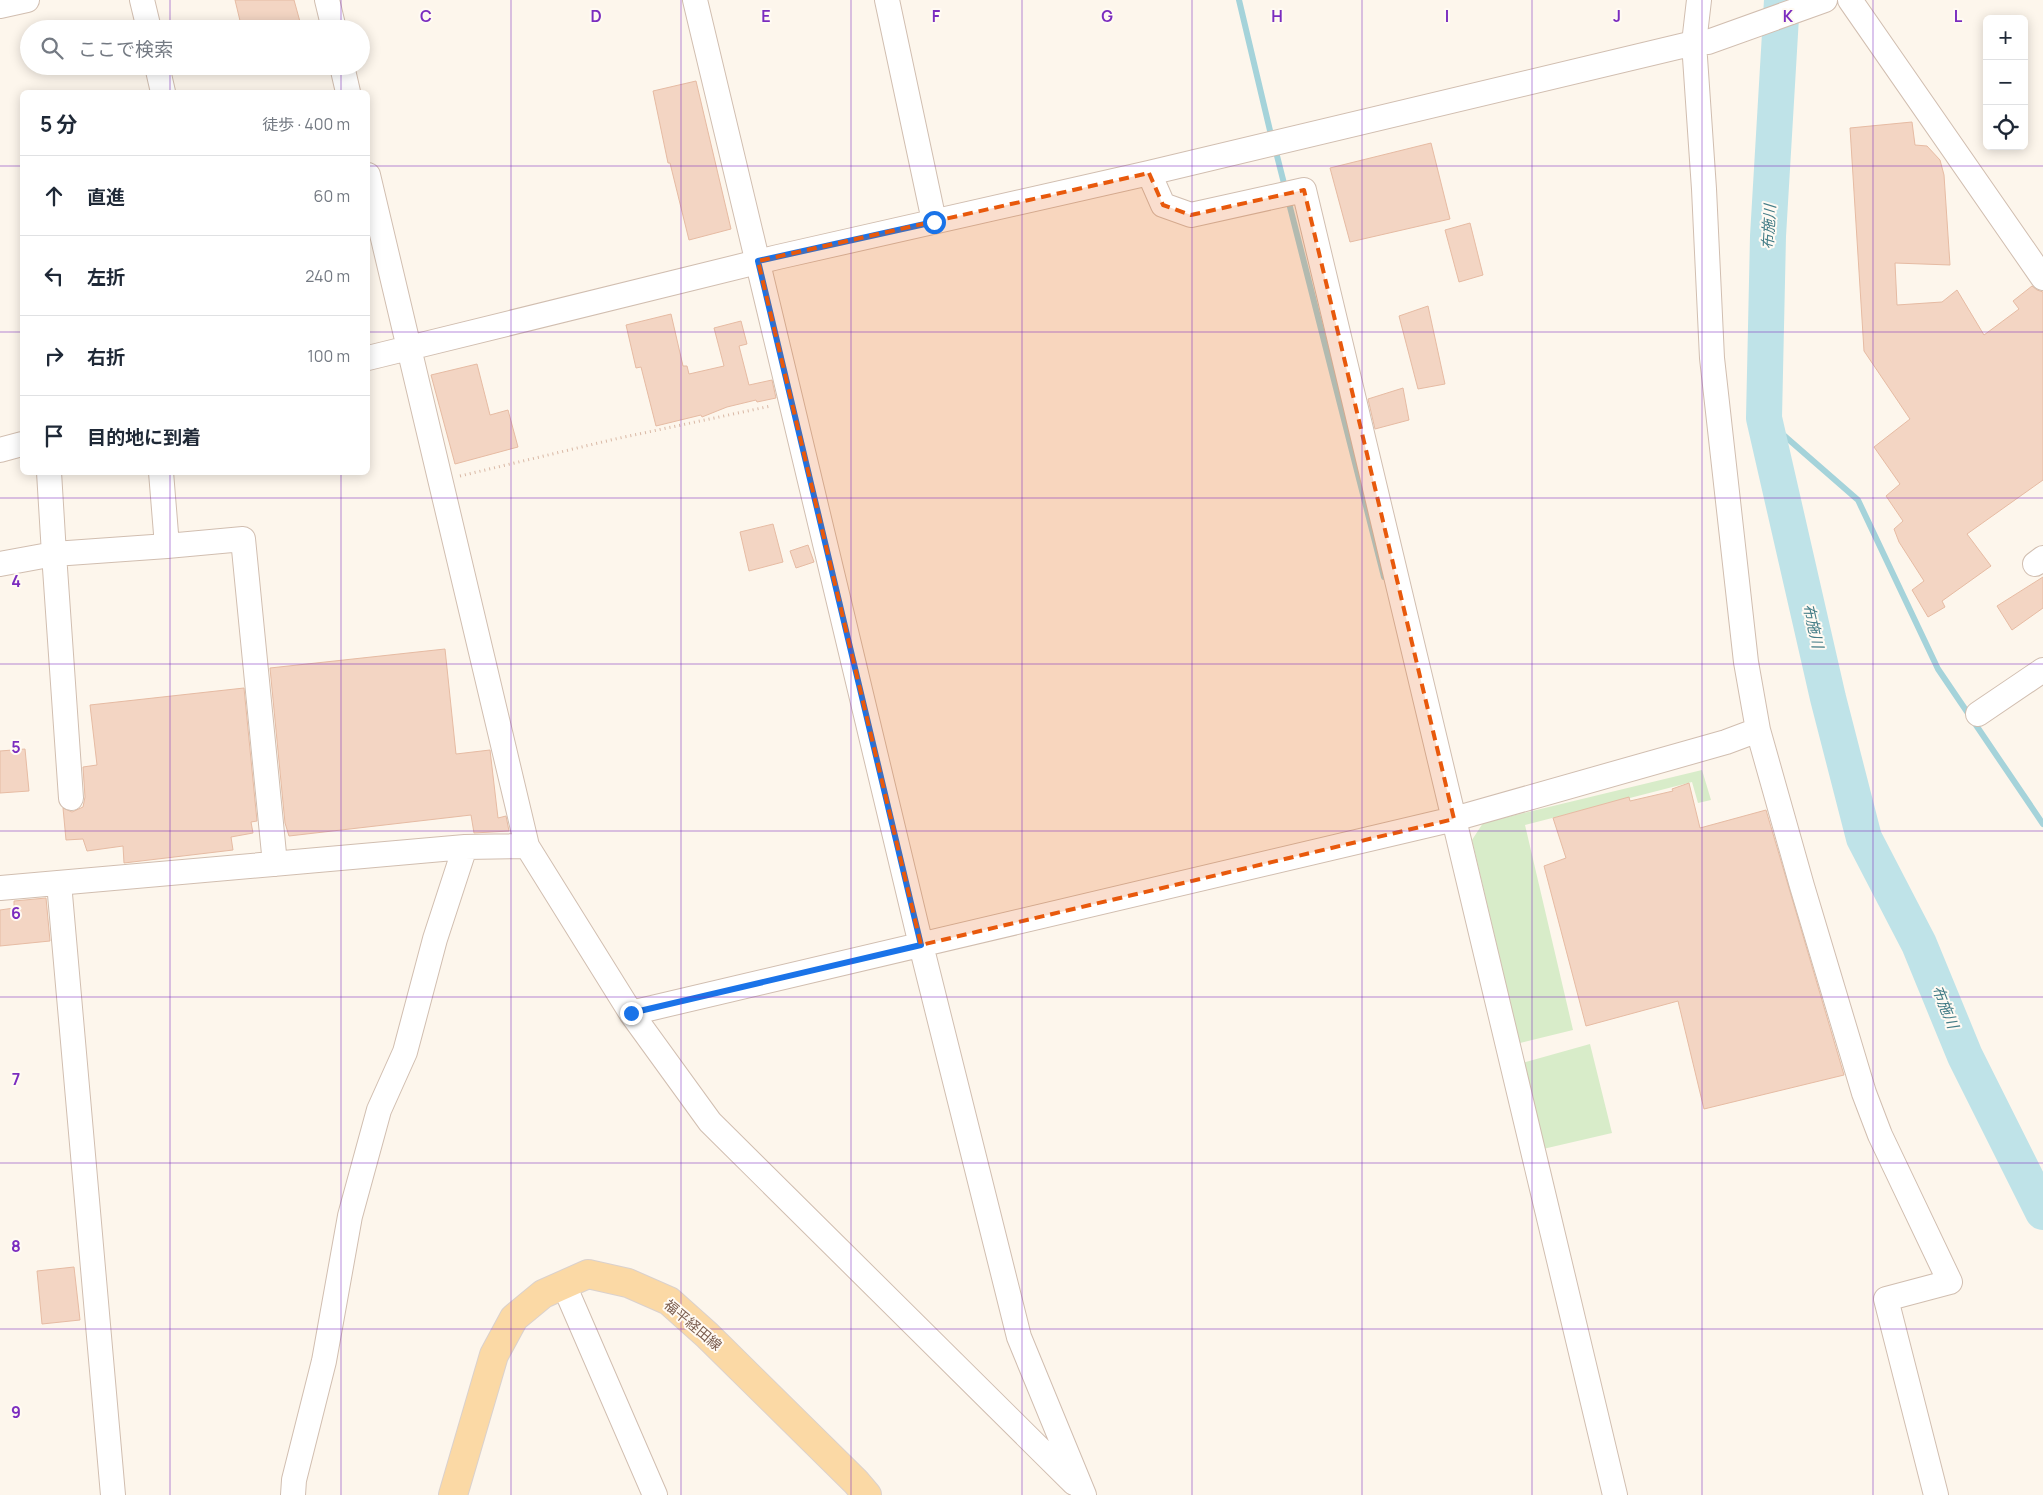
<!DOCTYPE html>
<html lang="ja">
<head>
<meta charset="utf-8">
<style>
  body { margin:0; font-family:Manrope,"Noto Sans JP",sans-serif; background:#f2f2f3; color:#1f2937 }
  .controls { position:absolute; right:15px; top:15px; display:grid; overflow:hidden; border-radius:8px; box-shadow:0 2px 12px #0003 }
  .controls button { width:45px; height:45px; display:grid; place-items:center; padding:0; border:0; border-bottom:1px solid #e0e1e3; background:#fff; color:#1f2937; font:25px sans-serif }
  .stop { position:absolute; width:15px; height:15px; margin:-11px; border:4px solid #1a73e8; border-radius:50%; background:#fff }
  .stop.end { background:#1a73e8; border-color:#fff; box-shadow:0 1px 5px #0008 }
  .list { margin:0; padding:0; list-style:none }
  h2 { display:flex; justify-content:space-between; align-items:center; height:65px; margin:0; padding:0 20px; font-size:21px }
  h2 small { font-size:16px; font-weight:400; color:#747a83 }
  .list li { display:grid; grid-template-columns:32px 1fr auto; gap:15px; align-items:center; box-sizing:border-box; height:80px; padding:0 20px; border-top:1px solid #e0e1e3 }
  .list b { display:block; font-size:19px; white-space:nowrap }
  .list em { font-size:16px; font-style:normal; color:#747a83 }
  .icon { flex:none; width:28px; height:28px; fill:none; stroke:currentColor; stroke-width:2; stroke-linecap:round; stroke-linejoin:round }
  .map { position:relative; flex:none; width:2043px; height:1495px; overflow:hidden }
  .search { position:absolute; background:#fff; box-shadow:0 2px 12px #0003; left:20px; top:20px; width:350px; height:55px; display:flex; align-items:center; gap:12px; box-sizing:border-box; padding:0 18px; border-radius:28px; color:#747a83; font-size:19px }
  .panel { position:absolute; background:#fff; box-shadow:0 2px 12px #0003; left:20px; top:90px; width:350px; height:385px; border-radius:8px }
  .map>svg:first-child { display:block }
  .green { fill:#d8ecc9 }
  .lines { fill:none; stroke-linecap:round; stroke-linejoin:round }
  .stream { stroke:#a5d3da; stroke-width:6 }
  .river { stroke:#bfe3e8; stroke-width:36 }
  .building { fill:#f3d5c3; stroke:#e6bba3 }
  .minor-casing { stroke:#d1beb0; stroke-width:26 }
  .major-casing { stroke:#dad1cd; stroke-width:30 }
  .path { stroke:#d9b8a5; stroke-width:3; stroke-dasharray:1 4; stroke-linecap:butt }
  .minor { stroke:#fff; stroke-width:24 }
  .major { stroke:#fbd9a5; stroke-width:28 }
  .route { stroke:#1a73e8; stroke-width:6 }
  .marked { fill:#e8590c; fill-opacity:0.2; stroke:#e8590c; stroke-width:4; stroke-dasharray:10 6; stroke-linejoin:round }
  .grid { fill:none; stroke:#7b2cbf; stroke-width:1; stroke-opacity:0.55 }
  .labels { text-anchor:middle; stroke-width:4; stroke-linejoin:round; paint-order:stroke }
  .street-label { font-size:14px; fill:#7a5c4d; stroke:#fffaf3 }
  .water-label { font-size:15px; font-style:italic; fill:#437c86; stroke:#fffaf3 }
  .grid-label { font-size:16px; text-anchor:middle; font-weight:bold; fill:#7b2cbf; stroke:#fffaf3; stroke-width:4; stroke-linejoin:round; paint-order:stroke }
</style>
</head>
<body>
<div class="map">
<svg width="2043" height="1495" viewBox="0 0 2043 1495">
  <rect width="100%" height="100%" fill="#fdf6ec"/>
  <path class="green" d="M1702,770L1711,800L1698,803L1692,782L1525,825L1573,1030L1520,1043L1472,840L1483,823Z
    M1590,1044L1612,1133L1543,1149L1522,1063Z"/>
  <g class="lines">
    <path class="stream" d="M1239,0L1272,139
      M1275,148L1384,577
      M1764,418L1858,500L1938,669L2043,824"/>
    <path class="river" d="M1782,0L1768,236L1764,418L1828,698L1864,838L1919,944L1965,1056L2043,1212"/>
  </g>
  <path class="building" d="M235,0H294L302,29H242Z
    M696,81L731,229L689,240L670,163H668L653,91Z
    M1912,122L1915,145L1927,146L1940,160L1944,175L1950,265L1895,263L1897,305L1942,302L1957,290L1984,335L2019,309L2013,301L2032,286L2037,290L2043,292V480L1967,534L1991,566L1942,601L1945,607L1928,617L1912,590L1924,581L1899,542L1894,529L1903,521L1886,496L1900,484L1874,447L1910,419L1864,351L1850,128Z
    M1431,143L1450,219L1350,242L1330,168Z
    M1470,223L1483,275L1459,282L1445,230Z
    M1428,306L1445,384L1418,389L1399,316Z
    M671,314L683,366H687L689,374L724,366L714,328L741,321L747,344L739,346L749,385L772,380L776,398L757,402L756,400L727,407L702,417L701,415L656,426L641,367L636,368L626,325Z
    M477,364L490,415L508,410L518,447L455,464L431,375Z
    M1403,388L1409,420L1375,429L1368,399Z
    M773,524L783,562L749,571L740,532Z
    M808,545L814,562L796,568L790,551Z
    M2043,577V608L2012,630L1997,606Z
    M445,649L456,754L490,750L498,818L506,816L509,831L474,833L471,815L289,836L285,823L270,668Z
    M244,688L257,821L251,822L253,833L231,837L233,850L124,863L123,846L87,851L83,839L66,840L63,808L72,812L83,807L85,797L83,767L97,765L90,705Z
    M25,749L29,791L0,793V751Z
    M1689,783L1700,828L1766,810L1844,1075L1704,1109L1678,1001L1586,1026L1544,866L1566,858L1553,818L1629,797L1630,801L1673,791L1672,789Z
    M46,898L50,941L0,946V910L14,908V901Z
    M74,1267L80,1320L42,1324L37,1271Z"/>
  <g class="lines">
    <g class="minor-casing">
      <path id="minor" d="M142,0L149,29
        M327,0L334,29
        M695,0L921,945L1019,1337L1084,1495
        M887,0L934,221
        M1699,0L1694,43L1704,189L1712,358L1746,662L1758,730L1802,886L1864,1093L1880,1135L1950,1282L1886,1299L1936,1495
        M1850,0L2043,278
        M0,6L27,0
        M157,66L163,92
        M342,66L348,92
        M1149,173L1163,205L1191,215L1304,190L1615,1495
        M368,175L527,846L631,1013L710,1122L1074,1483
        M368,358L778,257L1149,173L1694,43L1708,42L1825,0
        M0,450L22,444
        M167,546L243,539L275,864
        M0,564L54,554L49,472
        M2035,564L2043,558
        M1978,714L2043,670
        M71,798L54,554L167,546L161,472
        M59,883L113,1495
        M0,888L465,847L527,846
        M631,1013L1454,819L1726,742L1758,730
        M564,1285L655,1495
        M293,1495L294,1480L324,1361L350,1216L379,1110L405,1052L435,939L465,847"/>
    </g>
    <g class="major-casing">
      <path id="major" d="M453,1495L494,1355L514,1318L543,1294L588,1274L628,1283L669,1301L707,1335L856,1482L867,1495"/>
    </g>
    <path class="path" d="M460,476L615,439L771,406"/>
    <use href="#minor" class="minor"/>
    <use href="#major" class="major"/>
  </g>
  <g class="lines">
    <path class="route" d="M631,1013L921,945L758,261L934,222"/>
  </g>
  <path class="marked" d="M1149,173L1163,205L1191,215L1304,190L1454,819L921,945L758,261Z"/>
  <path class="grid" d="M170,0V29M341,0V29M511,0V1495M681,0V1495M851,0V1495M1022,0V1495M1192,0V1495M1362,0V1495M1532,0V1495M1702,0V1495M1873,0V1495M170,66V92M341,66V92M0,166H22M368,166H2043M0,332H22M368,332H2043M170,472V1495M341,472V1495M0,498H2043M0,664H2043M0,831H2043M0,997H2043M0,1163H2043M0,1329H2043"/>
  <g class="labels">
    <g class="street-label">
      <text transform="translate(693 1325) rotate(40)" y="5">福平経田線</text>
    </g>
    <g class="water-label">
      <text transform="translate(1769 227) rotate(-87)" y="5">布施川</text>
      <text transform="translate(1813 626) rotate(77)" y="5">布施川</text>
      <text transform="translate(1945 1007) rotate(68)" y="5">布施川</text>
    </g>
  </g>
  <g class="grid-label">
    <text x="426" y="22">C</text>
    <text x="596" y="22">D</text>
    <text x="766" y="22">E</text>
    <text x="936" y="22">F</text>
    <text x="1107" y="22">G</text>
    <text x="1277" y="22">H</text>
    <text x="1447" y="22">I</text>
    <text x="1617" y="22">J</text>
    <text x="1788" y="22">K</text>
    <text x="1958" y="22">L</text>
    <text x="16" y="587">4</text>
    <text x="16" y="753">5</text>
    <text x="16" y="919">6</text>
    <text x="16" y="1085">7</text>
    <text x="16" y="1252">8</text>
    <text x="16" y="1418">9</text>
  </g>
</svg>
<div class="controls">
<button>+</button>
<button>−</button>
<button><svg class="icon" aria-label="locate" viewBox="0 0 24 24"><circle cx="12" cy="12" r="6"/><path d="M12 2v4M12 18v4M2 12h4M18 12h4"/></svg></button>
</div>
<div class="stop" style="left:934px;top:222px"></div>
<div class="stop end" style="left:631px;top:1013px"></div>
<div class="search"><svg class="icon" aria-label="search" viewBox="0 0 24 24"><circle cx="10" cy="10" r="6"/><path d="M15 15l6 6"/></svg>ここで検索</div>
<section class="panel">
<h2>5 分<small>徒歩 · 400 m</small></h2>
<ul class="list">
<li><svg class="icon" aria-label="ahead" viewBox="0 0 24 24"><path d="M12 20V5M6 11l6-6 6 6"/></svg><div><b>直進</b></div><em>60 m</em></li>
<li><svg class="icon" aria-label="left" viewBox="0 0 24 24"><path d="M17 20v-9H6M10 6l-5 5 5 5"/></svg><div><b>左折</b></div><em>240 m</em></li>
<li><svg class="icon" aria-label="right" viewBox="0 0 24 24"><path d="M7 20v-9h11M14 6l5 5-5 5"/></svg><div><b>右折</b></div><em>100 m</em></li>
<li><svg class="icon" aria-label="arrive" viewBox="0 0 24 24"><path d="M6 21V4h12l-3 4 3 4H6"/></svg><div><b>目的地に到着</b></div></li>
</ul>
</section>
</div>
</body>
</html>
